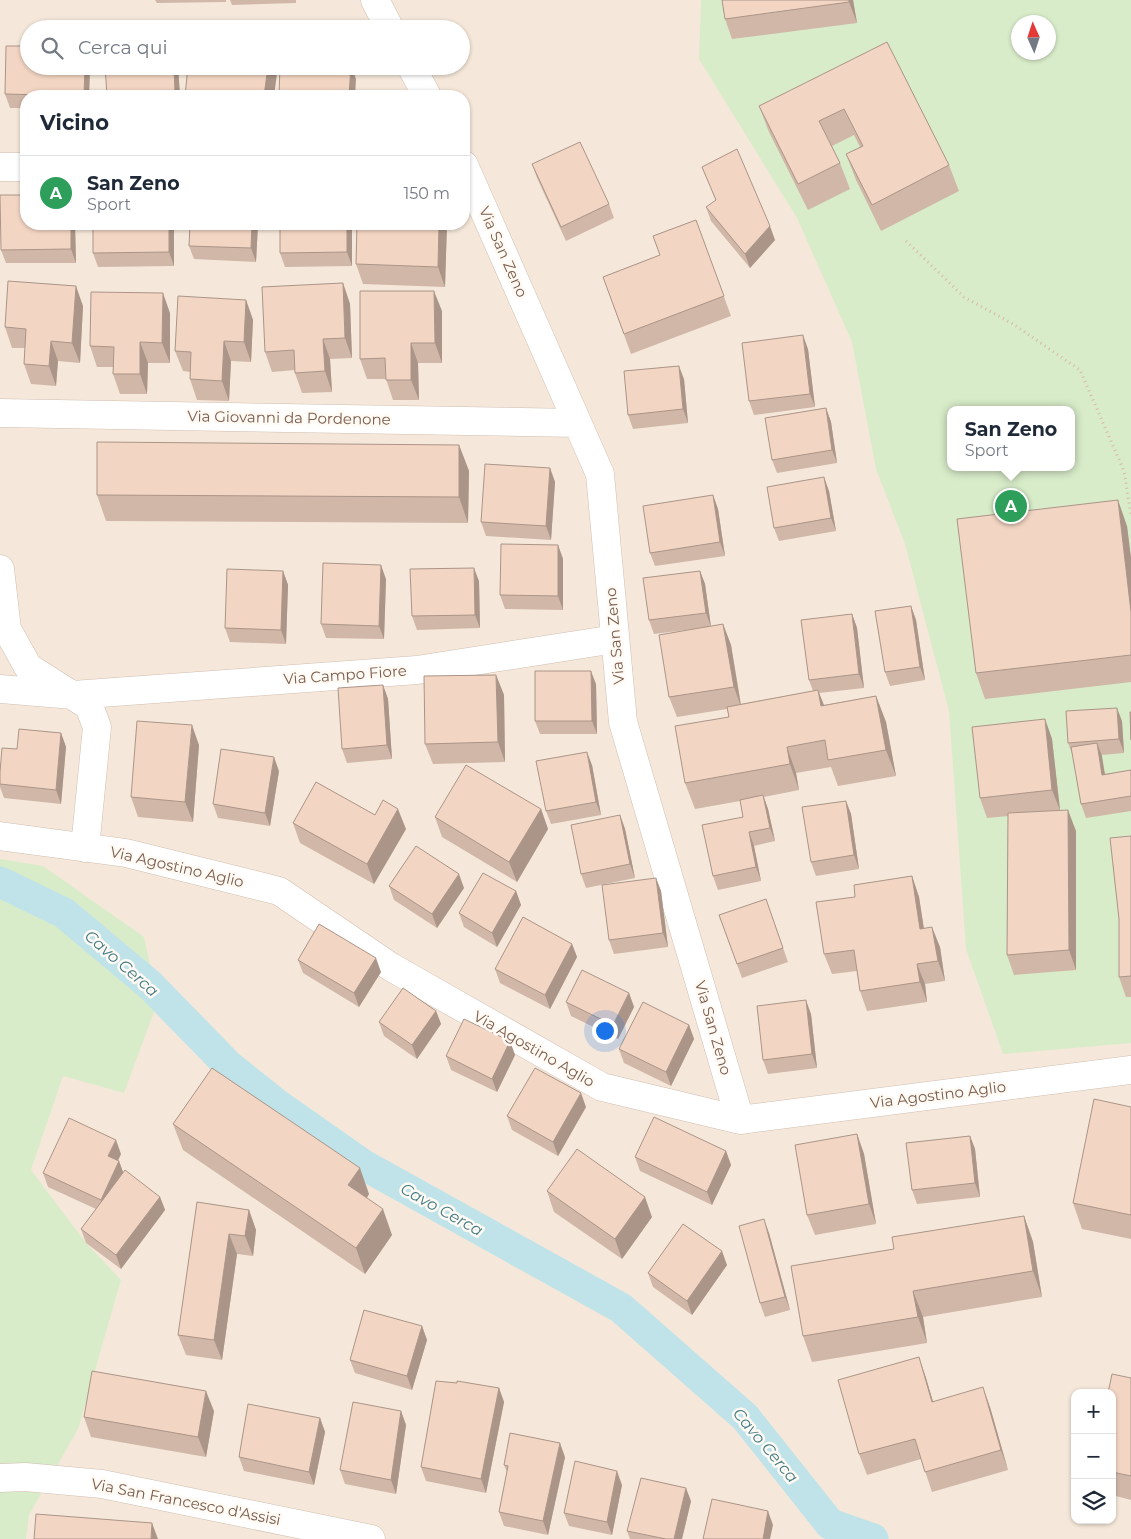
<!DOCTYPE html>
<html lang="it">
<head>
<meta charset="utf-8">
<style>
  body { margin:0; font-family:Montserrat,sans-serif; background:#f6f6f7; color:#1f2937 }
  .controls { position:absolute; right:15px; bottom:15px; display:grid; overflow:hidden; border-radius:10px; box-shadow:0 1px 4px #0004 }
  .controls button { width:45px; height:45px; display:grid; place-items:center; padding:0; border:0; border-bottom:1px solid #e0e1e3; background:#fff; color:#1f2937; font:25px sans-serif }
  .compass { position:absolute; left:1011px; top:15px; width:45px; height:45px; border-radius:50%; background:#fff; box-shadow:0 1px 4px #0004; rotate:357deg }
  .you { position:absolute; left:604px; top:1030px; width:18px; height:18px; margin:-12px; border:4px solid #fff; border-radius:50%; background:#1a73e8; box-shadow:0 0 0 8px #1a73e833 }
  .badge { display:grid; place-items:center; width:32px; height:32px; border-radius:50%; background:#e76f51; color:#fff; font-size:16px; font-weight:700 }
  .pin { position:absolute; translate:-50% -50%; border:2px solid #fff; box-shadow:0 1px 5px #0006 }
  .popup { position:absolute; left:947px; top:406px; width:128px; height:65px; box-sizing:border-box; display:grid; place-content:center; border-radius:10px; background:#fff; filter:drop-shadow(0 1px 4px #0005); font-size:16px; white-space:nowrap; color:#747a83 }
  .popup b { font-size:19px; color:#1f2937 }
  .popup::after { content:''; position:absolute; left:50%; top:100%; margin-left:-10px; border:10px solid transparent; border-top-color:#fff }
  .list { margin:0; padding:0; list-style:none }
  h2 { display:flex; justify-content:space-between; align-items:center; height:65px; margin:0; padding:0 20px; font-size:21px }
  h2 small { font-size:16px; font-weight:400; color:#747a83 }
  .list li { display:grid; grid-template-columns:32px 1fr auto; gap:15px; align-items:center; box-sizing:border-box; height:75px; padding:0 20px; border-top:1px solid #e0e1e3 }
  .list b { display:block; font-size:19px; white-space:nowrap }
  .list p { margin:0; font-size:16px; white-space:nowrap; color:#747a83 }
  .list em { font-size:16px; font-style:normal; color:#747a83 }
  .icon { flex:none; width:28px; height:28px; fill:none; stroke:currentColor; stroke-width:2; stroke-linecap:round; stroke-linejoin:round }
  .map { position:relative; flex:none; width:1131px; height:1539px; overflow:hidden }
  .search { position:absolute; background:#fff; box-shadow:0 1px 4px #0004; left:20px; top:20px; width:450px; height:55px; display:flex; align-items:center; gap:12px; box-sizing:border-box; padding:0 18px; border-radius:28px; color:#747a83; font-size:19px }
  .panel { position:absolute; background:#fff; box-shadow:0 1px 4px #0004; left:20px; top:90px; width:450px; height:140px; border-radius:20px }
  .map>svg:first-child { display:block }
  .residential { fill:#f5e8da; fill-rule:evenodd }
  .green { fill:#d8ecc9; fill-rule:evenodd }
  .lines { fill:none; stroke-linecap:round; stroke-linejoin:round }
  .canal { stroke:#bfe3e8; stroke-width:31 }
  .minor-casing { stroke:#d1beb0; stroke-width:29 }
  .path { stroke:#d9b8a5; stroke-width:3; stroke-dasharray:1 4; stroke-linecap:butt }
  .minor { stroke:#fff; stroke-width:28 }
  .wall { fill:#d1b7a8 }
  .shaded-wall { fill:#aa9588 }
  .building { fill:#f3d5c3; stroke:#aa9588 }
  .labels { text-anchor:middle; stroke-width:5; stroke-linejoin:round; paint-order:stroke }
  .street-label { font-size:15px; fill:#7a5c4d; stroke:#fffaf3 }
  .water-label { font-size:16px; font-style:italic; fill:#437c86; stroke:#fffaf3 }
</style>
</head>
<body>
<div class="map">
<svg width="1131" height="1539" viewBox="0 0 1131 1539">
  <rect width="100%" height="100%" fill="#fdf6ec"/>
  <path class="residential" d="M0,0H1131V1539H0ZM1018,22H1048V52H1018ZM29,29H461V66H29ZM26,96H464V224H26ZM951,410H1071V467H951ZM1075,1393H1112V1520H1075Z"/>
  <path class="green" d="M701,0H1131V1043L1003,1054L966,949L949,711L905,544L876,469L852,342L797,218L699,59ZM1018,22H1048V52H1018ZM951,410H1071V467H951Z
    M0,859L43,866L144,937L158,1001L124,1093L63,1076L31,1170L86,1243L121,1280L78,1429L29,1515L26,1539H0Z"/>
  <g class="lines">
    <path class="canal" d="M0,882L64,913L150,985L228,1065L278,1105L362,1164L621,1308L745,1417L830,1524L873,1539"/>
    <g class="minor-casing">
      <path id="minor" d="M375,0L390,29
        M411,66L427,96
        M464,165L600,474L623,722L740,1120
        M0,167H26
        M0,413L577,423
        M0,569L7,629L28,667L89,706L97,727L85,848
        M0,689L73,695L417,670L615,639
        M0,836L126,853L279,891L391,967L602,1087L740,1120L1131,1070
        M0,1478L25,1477L102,1484L371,1539"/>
    </g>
    <path class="path" d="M906,241L964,297L1013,324L1080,370L1124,471L1131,515"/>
    <use href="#minor" class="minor"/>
  </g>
  <path class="wall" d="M155,0H226V2L157,3Z
    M230,0H296V3L232,5Z
    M722,0H853L857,23L732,39L725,19Z
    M887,42L949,165L959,191L881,231L856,180L846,154L860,147L854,135L832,146L840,163L850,189L808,210L769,132L759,106Z
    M29,66H90L89,96H26V108H10L5,94Z
    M178,66L180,96H107Z
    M532,164L609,204L614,218L566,241L537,178Z
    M702,167L775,240L750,268L711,221L706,207L716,201Z
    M696,220L731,316L631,354L603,277L660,255L653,236Z
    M26,224H75L76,263H6L1,250Z
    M174,224V266L98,267L93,253Z
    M258,224L256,262L194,259L189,246Z
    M352,224V266L285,267L280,253Z
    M357,224H447L445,287L363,284L356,264Z
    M343,283L350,304L352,358L330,359L332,392L302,393L295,373V370L272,372L265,352Z
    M246,300L253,320L251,362L231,361L229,401L197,400L190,379V372L183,371L175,351Z
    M83,306L80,363L58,361L56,386L31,384L24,364L25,348H12L5,327Z
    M442,311V363H418L419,400H393L386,379H367L360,359Z
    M170,313V363H148L147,394H120L113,374V367H97L90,346Z
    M808,349L815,407L754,415L749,401Z
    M684,379L688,423L633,429L628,415Z
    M826,408L831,422L837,463L777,473L772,460Z
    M459,445L469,471L468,523L106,521L97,495Z
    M550,468L555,482L551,540L486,536L481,522Z
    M829,491L836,531L779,541L774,528Z
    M713,495L718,509L725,556L655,566L650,553Z
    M1127,526L1131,558V682L985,699L976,673Z
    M558,545L563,559V610L505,609L500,595Z
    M283,571L288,585L286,644L230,642L225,628Z
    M700,571L705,584L711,627L723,624L731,645L741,704L813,691L809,680L852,614L857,628L864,688L819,693L824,705L876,696L886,722L896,776L838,786L831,767L796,773L799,790L764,797L768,809L775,841L754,846L761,881L718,890L713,876L743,817L740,801L695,809L685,783L729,717L727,709L677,717L669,697L710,627L654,634L649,620Z
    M386,579L384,639L326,638L321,624Z
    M479,581L480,628L417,630L412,616Z
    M911,606L916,620L925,680L890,686L885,672Z
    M496,675L504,695L505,762L433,764L425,744Z
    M596,684L597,734H540L535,721Z
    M383,685L388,699L392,759L347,763L342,749Z
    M1045,719L1052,739L1060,810L1053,811L1076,831V970L1014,975L1007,955L1008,816L987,818L980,798Z
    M1122,721L1124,753L1101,755L1105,774L1131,770V811L1086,818L1081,804L1073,756L1068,743Z
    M61,733L66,747L61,804L4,798L0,787V784Z
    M199,745L193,822L138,817L131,797Z
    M592,765L601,815L551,824L546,811Z
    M279,771L270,826L218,818L213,804Z
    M846,801L851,814L859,869L816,876L811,862Z
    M541,809L548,829L517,882L442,837L435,817Z
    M375,815L406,829L374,884L300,843L293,823Z
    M620,815L625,829L635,878L586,888L581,874Z
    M1131,836V997H1126L1119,977Z
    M912,876L919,897L924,929L940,947L945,981L925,984L927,1002L867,1011L860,991L857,971L832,974L824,954L855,897Z
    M656,878L661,891L668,947L614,954L609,940Z
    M389,886L464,888L437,928L394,900Z
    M516,891L521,905L497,947L464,927L459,913Z
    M766,899L788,962L742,978L719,915Z
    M572,944L577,957L550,1009L500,983L495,969Z
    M298,960L381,972L359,1007L303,973Z
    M629,993L634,1007L618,1039L571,1016L566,1002Z
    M436,1011L441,1024L417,1059L384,1036L379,1022Z
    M811,1014L817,1068L768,1074L763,1060Z
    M689,1025L694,1039L671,1086L624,1063L619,1049Z
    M510,1041L515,1055L497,1092L451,1070L446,1056Z
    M586,1107L558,1156L512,1130L507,1116Z
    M1131,1107V1239L1082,1229L1073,1203Z
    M173,1124L369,1194L367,1198L392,1235L365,1274L183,1150Z
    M857,1134L864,1154L876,1224L815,1235L807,1215Z
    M970,1136L975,1149L980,1197L917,1204L912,1190Z
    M726,1151L731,1165L712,1205L640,1171L635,1157Z
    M121,1154L118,1161H119L123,1172L160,1197L165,1210L121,1269L86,1243L81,1229L96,1209L48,1187L43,1173Z
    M547,1191L652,1217L622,1259L554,1212Z
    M197,1202L249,1210L256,1230L253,1256L237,1254L222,1360L186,1355L178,1335Z
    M1024,1216L1033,1242L1042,1297L923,1317L927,1343L812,1362L803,1336L894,1249Z
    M769,1233L790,1310L765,1317L760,1303Z
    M727,1265L692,1315L653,1287L648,1273Z
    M422,1326L427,1340L412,1390L355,1373L350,1360Z
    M919,1357L926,1378L933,1402L990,1407L1008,1470L932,1492L921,1459L867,1475L859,1454Z
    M1131,1378V1500L1112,1495V1393Z
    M499,1388L504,1402L486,1493L426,1481L421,1467Z
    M214,1411L206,1457L91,1437L84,1417Z
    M401,1411L406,1425L396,1494L345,1484L340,1470Z
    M320,1418L325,1432L314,1485L244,1471L239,1457Z
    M565,1457L548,1535L504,1526L499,1512L507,1472L504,1465Z
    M622,1485L612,1535L569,1526L564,1513Z
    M691,1501L682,1539H630L627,1531Z"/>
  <path class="shaded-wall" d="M849,0H853L857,23L849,2Z
    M85,66H90L89,96H84Z
    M174,66H178L180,96H177L175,93Z
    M268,66H274L277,74L274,96H264Z
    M351,66L356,79L355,96H349Z
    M71,224H75L76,263L71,249Z
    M169,224H174V266L169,252Z
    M252,224H258L256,262L251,248Z
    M347,224H352V266L347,252Z
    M439,224H447L445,287L438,267Z
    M770,226L775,240L750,268L745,254Z
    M343,283L350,304L352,358L345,338Z
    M76,286L83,306L80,363L72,343Z
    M434,291L442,311V363L435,343Z
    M163,293L170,313V363L162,343Z
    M246,300L253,320L251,362L244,342Z
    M803,335L808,349L815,407L810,394Z
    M323,339L330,359L332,392L325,371Z
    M51,341L58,361L56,386L49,366Z
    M224,341L231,361L229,401L222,381Z
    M140,342L148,363L147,394L140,374Z
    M411,343L418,363L419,400L411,380Z
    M679,366L684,379L688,423L683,409Z
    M826,408L831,422L837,463L832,450Z
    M459,445L469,471L468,523L459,497Z
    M550,468L555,482L551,540L546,526Z
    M824,477L829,491L836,531L831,518Z
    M713,495L718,509L725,556L720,542Z
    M1118,500L1127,526L1131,558V612Z
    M558,545L563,559V610L558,596Z
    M381,565L386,579L384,639L379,626Z
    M474,568L479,581L480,628L475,615Z
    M283,571L288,585L286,644L281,630Z
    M700,571L705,584L711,627L706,613Z
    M911,606L916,620L925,680L920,667Z
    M852,614L857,628L864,688L859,674Z
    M723,624L731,645L741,707L734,687Z
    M591,671L596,684L597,734L592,721Z
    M496,675L504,695L505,762L498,742Z
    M383,685L388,699L392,759L387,745Z
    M818,690L828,716L821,706Z
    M876,696L886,722L896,776L886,750Z
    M1117,708L1122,721L1124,753L1119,739Z
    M1045,719L1052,739L1060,810L1052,790Z
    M192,725L199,745L193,822L185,802Z
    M61,733L66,747L61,804L56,790Z
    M1097,743L1102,756L1107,788L1102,775Z
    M787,747L796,773L799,790L790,764Z
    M587,752L592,765L601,815L596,802Z
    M274,757L279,771L270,826L265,813Z
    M763,795L768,809L775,841L770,828Z
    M846,801L851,814L859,869L854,855Z
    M398,809L406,829L374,884L367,864Z
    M541,809L548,829L517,882L509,862Z
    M1068,810L1076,831V970L1069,950Z
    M620,815L625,829L635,878L630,864Z
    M749,832L754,846L761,881L756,867Z
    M459,874L464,888L437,928L432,914Z
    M912,876L919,897L927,949L920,929Z
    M656,878L661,891L668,947L663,933Z
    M516,891L521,905L497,947L492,933Z
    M932,927L940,947L945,981L938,961Z
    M572,944L577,957L550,1009L545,995Z
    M376,958L381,972L359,1007L354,993Z
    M917,964L925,984L927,1002L920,982Z
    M629,993L634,1007L618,1039L613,1025Z
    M806,1000L811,1014L817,1068L812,1054Z
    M436,1011L441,1024L417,1059L412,1045Z
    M689,1025L694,1039L671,1086L666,1072Z
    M510,1041L515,1055L497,1092L492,1079Z
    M581,1093L586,1107L558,1156L553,1142Z
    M857,1134L864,1154L876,1224L869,1204Z
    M970,1136L975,1149L980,1197L975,1183Z
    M116,1140L121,1154L113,1170L108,1156Z
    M726,1151L731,1165L712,1205L707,1192Z
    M119,1161L124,1175L106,1214L101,1200Z
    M360,1168L369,1194L358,1211L348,1185Z
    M160,1197L165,1210L121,1269L116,1255Z
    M645,1197L652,1217L622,1259L615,1239Z
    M383,1209L392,1235L365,1274L356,1248Z
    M249,1210L256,1230L253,1256L245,1236Z
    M1024,1216L1033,1242L1042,1297L1033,1271Z
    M764,1219L769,1233L790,1310L785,1297Z
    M229,1234L237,1254L222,1360L214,1340Z
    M722,1251L727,1265L692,1315L687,1301Z
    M913,1291L923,1317L927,1343L918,1317Z
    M422,1326L427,1340L412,1390L407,1376Z
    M919,1357L926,1378L939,1422L932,1402Z
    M983,1387L990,1407L1008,1470L1001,1450Z
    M499,1388L504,1402L486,1493L481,1479Z
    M206,1391L214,1411L206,1457L198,1437Z
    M401,1411L406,1425L396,1494L391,1480Z
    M320,1418L325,1432L314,1485L309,1472Z
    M560,1443L565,1457L548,1535L543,1521Z
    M617,1471L622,1485L612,1535L607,1522Z
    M686,1488L691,1501L682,1539H674Z
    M768,1511L773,1525L770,1539H763Z
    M152,1523L158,1539H151Z"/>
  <path class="building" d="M722,0H849V2L725,19Z
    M887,42L949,165L872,205L846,154L863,146L844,109L819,121L840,163L798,184L759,106Z
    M6,46H29V66H85L84,96L5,94Z
    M105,66H174L175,93L121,96H107Z
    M188,66H268L264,96H185Z
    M280,66H351L349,96H279Z
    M580,142L609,204L561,227L532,164Z
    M737,149L770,226L745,254L706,207L716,200L702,167Z
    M0,195H26V224H71V249L1,250Z
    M696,220L724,296L624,334L603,277L660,255L653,236Z
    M93,224H169V252L93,253Z
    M190,224H252L251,248L189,246Z
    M280,224H347V252L280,253Z
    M357,224H439L438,267L356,264Z
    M8,281L76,286L72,343L51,341L49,366L24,364L26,329L5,327Z
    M343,283L345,338L323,339L325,371L295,373L294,350L265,352L262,287Z
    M360,291H434L435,343H411V380H386L385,358L360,359Z
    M91,292L163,293L162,343L140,342V374H113L114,347L90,346Z
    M178,296L246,300L244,342L224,341L222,381L190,379L191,352L175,351Z
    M803,335L810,394L749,401L742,343Z
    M679,366L683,409L628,415L624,371Z
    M826,408L832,450L772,460L765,418Z
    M97,442L459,445V497L97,495Z
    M485,464L550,468L546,526L481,522Z
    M824,477L831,518L774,528L767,487Z
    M713,495L720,542L650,553L643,506Z
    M1118,500L1131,612V655L976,673L957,519Z
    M501,544L558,545V596L500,595Z
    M323,563L381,565L379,626L321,624Z
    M474,568L475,615L412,616L410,569Z
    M227,569L283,571L281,630L225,628Z
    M700,571L706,613L649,620L643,578Z
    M911,606L920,667L885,672L875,611Z
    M852,614L859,674L809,680L801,620Z
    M723,624L734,687L669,697L659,635Z
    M535,671H591L592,721H535Z
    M496,675L498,742L425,744L424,676Z
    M383,685L387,745L342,749L338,688Z
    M818,690L821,706L876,696L886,750L828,760L825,740L787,747L790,764L685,783L675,726L729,717L727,707Z
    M1117,708L1119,739L1068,743L1066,711Z
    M1130,712H1131V740Z
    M1045,719L1052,790L980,798L972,727Z
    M137,721L192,725L185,802L131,797Z
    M19,729L61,733L56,790L0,784V772L2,748L17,749Z
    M1097,743L1102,775L1131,770V796L1081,804L1071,747Z
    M221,749L274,757L265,813L213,804Z
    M587,752L596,802L546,811L536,761Z
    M466,765L541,809L509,862L435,817Z
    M316,782L375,815L383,800L398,809L367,864L293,823Z
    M763,795L770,828L749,832L756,867L713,876L702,825L743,817L740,800Z
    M846,801L854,855L811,862L802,807Z
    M1068,810L1069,950L1007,955L1008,813Z
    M620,815L630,864L581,874L571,825Z
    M1131,836V976L1119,977V919L1110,838Z
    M416,846L459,874L432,914L389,886Z
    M483,873L516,891L492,933L459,913Z
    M912,876L920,929L932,927L938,961L917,964L920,982L860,991L854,950L824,954L816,902L855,897L854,885Z
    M656,878L663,933L609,940L602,885Z
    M766,899L783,948L737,964L719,915Z
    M523,917L572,944L545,995L495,969Z
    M319,924L376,958L354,993L298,960Z
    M582,970L629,993L613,1025L566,1002Z
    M403,988L436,1011L412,1045L379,1022Z
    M806,1000L812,1054L763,1060L757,1006Z
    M643,1002L689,1025L666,1072L619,1049Z
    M464,1019L510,1041L492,1079L446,1056Z
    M212,1068L360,1168L348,1185L383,1209L356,1248L173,1124Z
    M535,1068L581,1093L553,1142L507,1116Z
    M1094,1099L1131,1107V1215L1073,1203Z
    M654,1117L726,1151L707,1192L635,1157Z
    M69,1118L116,1140L108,1156L119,1161L101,1200L43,1173Z
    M857,1134L869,1204L807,1215L795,1145Z
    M970,1136L975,1183L912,1190L906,1143Z
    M577,1149L645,1197L615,1239L547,1191Z
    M125,1170L160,1197L116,1255L81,1229Z
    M197,1202L249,1210L245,1236L229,1234L214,1340L178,1335Z
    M1024,1216L1033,1271L913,1291L918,1317L803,1336L791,1266L894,1249L892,1237Z
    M764,1219L785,1297L760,1303L739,1226Z
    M683,1224L722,1251L687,1301L648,1273Z
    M364,1310L422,1326L407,1376L350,1360Z
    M919,1357L932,1402L983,1387L1001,1450L925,1472L915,1439L859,1454L838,1380Z
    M92,1371L206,1391L198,1437L84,1417Z
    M1112,1374L1131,1378V1476L1112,1472V1393H1108Z
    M436,1381L457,1383V1381L499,1388L481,1479L421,1467Z
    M353,1402L401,1411L391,1480L340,1470Z
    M248,1404L320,1418L309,1472L239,1457Z
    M510,1433L560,1443L543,1521L499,1512L508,1466L504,1465Z
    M575,1461L617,1471L607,1522L564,1513Z
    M641,1478L686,1488L674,1539H666L627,1531Z
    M712,1499L768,1511L763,1539H703Z
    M36,1514L152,1523L151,1539H34Z"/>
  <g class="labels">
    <g class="street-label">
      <text transform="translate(503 252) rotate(66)" y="5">Via San Zeno</text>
      <text transform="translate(289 418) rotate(1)" y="5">Via Giovanni da Pordenone</text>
      <text transform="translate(615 636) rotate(-95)" y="5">Via San Zeno</text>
      <text transform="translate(345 675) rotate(-4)" y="5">Via Campo Fiore</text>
      <text transform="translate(177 867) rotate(13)" y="5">Via Agostino Aglio</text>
      <text transform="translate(713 1028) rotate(74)" y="5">Via San Zeno</text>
      <text transform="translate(534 1049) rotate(30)" y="5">Via Agostino Aglio</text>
      <text transform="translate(938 1095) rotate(-7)" y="5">Via Agostino Aglio</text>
      <text transform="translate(186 1502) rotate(11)" y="5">Via San Francesco d'Assisi</text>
    </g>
    <g class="water-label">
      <text transform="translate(122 963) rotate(41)" y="6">Cavo Cerca</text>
      <text transform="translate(442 1209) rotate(29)" y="6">Cavo Cerca</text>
      <text transform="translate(766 1445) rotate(50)" y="6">Cavo Cerca</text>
    </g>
  </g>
</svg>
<div class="controls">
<button>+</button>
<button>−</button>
<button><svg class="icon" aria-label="layers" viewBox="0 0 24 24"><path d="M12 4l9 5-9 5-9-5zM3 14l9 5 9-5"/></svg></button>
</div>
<svg class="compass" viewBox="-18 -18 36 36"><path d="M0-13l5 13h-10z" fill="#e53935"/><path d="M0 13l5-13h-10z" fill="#747a83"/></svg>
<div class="you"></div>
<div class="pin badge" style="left:1011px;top:506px;background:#2e9e5b">A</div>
<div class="popup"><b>San Zeno</b>Sport</div>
<div class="search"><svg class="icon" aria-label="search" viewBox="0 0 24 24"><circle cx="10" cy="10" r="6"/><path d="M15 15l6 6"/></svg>Cerca qui</div>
<section class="panel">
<h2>Vicino<small></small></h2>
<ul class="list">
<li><span class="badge" style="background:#2e9e5b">A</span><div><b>San Zeno</b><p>Sport</p></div><em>150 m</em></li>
</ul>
</section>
</div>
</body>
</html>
